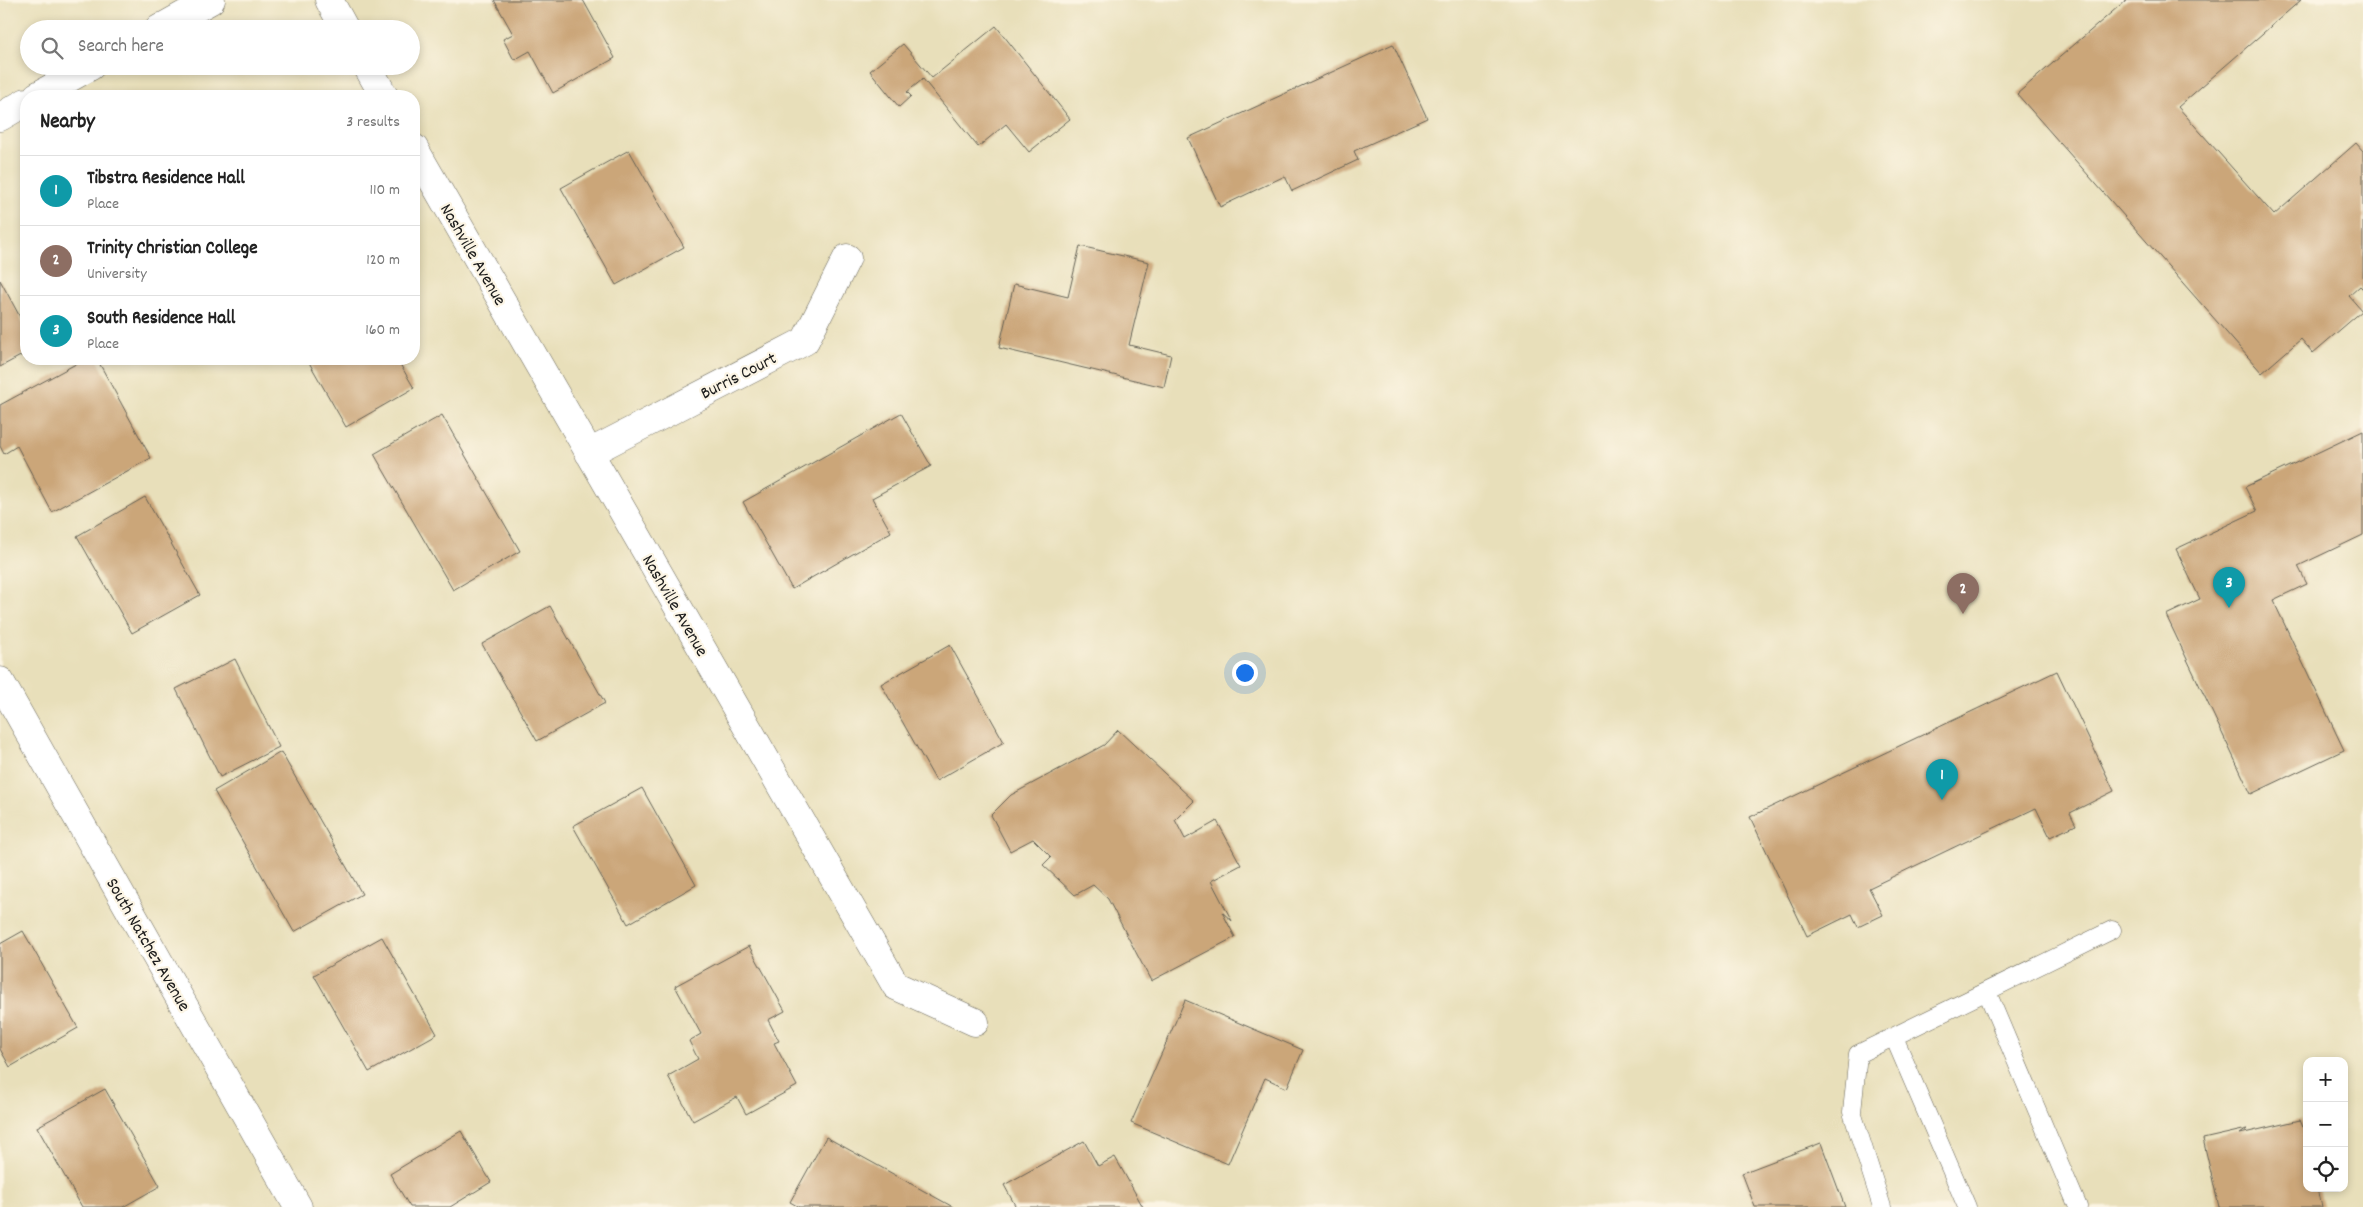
<!DOCTYPE html>
<html lang="en">
<head>
<meta charset="utf-8">
<style>
  body { margin:0; font-family:Dekko,sans-serif; background:#f6f6f6; color:#222 }
  .controls { position:absolute; right:15px; bottom:15px; display:grid; overflow:hidden; border-radius:10px; box-shadow:0 2px 8px #0003 }
  .controls button { width:45px; height:45px; display:grid; place-items:center; padding:0; border:0; border-bottom:1px solid #e0e0e0; background:#fff; color:#222; font:25px sans-serif }
  .you { position:absolute; left:1244px; top:672px; width:18px; height:18px; margin:-12px; border:4px solid #fff; border-radius:50%; background:#1a73e8; box-shadow:0 0 0 8px #1a73e833 }
  .badge { display:grid; place-items:center; width:32px; height:32px; border-radius:50%; background:#0b8043; color:#fff; font-size:16px; font-weight:700 }
  .pin { position:absolute; translate:-50% -41px; filter:drop-shadow(0 1px 2px #0008) }
  .pin::after { content:''; position:absolute; top:26px; width:18px; height:15px; background:inherit; clip-path:polygon(0 0,100% 0,50% 100%) }
  .list { margin:0; padding:0; list-style:none }
  h2 { display:flex; justify-content:space-between; align-items:center; height:65px; margin:0; padding:0 20px; font-size:21px }
  h2 small { font-size:16px; font-weight:400; color:#767676 }
  .list li { display:grid; grid-template-columns:32px 1fr auto; gap:15px; align-items:center; box-sizing:border-box; height:70px; padding:0 20px; border-top:1px solid #e0e0e0 }
  .list b { display:block; font-size:19px; white-space:nowrap }
  .list p { margin:0; font-size:16px; white-space:nowrap; color:#767676 }
  .list em { font-size:16px; font-style:normal; color:#767676 }
  .icon { flex:none; width:28px; height:28px; fill:none; stroke:currentColor; stroke-width:2; stroke-linecap:round; stroke-linejoin:round }
  .map { position:relative; flex:none; width:2363px; height:1207px; overflow:hidden }
  .search { position:absolute; background:#fff; box-shadow:0 2px 8px #0003; left:20px; top:20px; width:400px; height:55px; display:flex; align-items:center; gap:12px; box-sizing:border-box; padding:0 18px; border-radius:28px; color:#767676; font-size:19px }
  .panel { position:absolute; background:#fff; box-shadow:0 2px 8px #0003; left:20px; top:90px; width:400px; height:275px; border-radius:20px }
  .map>svg:first-child { display:block }
  .building { fill:#cba679 }
  .lines { fill:none; stroke-linecap:round; stroke-linejoin:round }
  .service-casing { stroke:#636053; stroke-width:19 }
  .minor-casing { stroke:#636053; stroke-width:29 }
  .service { stroke:#fff; stroke-width:18 }
  .minor { stroke:#fff; stroke-width:28 }
  .labels { text-anchor:middle; stroke-width:4.5; stroke-linejoin:round; paint-order:stroke }
  .street-label { font-size:18px; fill:#1c1c1c; stroke:#fcf5e5 }
</style>
</head>
<body>
<div class="map">
<svg width="2363" height="1207" viewBox="0 0 2363 1207">
  <rect width="100%" height="100%" fill="#fcf5e5"/>
  <filter id="ink" filterUnits="userSpaceOnUse"><feTurbulence type="fractalNoise" baseFrequency=".02" numOctaves="2"/><feDisplacementMap in="SourceGraphic" scale="10" xChannelSelector="R" yChannelSelector="G"/><feConvolveMatrix kernelMatrix="1 2 1 2 8 2 1 2 1" color-interpolation-filters="sRGB"/></filter>
  <filter id="wash" filterUnits="userSpaceOnUse"><feTurbulence type="fractalNoise" baseFrequency=".0096" numOctaves="4" result="noise"/><feDisplacementMap in="SourceGraphic" scale="20" xChannelSelector="R" yChannelSelector="G"/><feGaussianBlur stdDeviation="1.12" result="paint"/><feColorMatrix in="noise" values="0 0 0 0 0 0 0 0 0 0 0 0 0 0 0 0 0 1.4 0 .05"/><feComposite in="paint" operator="in"/></filter>
  <g filter="url(#wash)">
    <rect width="100%" height="100%" fill="#e8dfba"/>
    <g id="blocks">
      <path class="building" d="M494,0H583L615,58L553,93L530,51L514,60L503,39L513,34Z
        M2126,0H2301L2178,107L2274,215L2356,143L2363,151V289L2360,286L2349,296L2362,311L2313,353L2301,339L2262,373L2017,94Z
        M996,26L1070,119L1029,152L1006,124L978,147L923,79L907,92L911,96L899,107L870,71L903,44L932,78Z
        M1393,44L1427,118L1354,151L1358,160L1292,191L1285,176L1220,207L1188,138Z
        M629,150L684,247L616,285L561,188Z
        M1080,246L1149,262L1129,345L1171,355L1164,387L999,348L1014,284L1068,297Z
        M0,280L26,328V353L0,367Z
        M85,359H97L151,458L52,512L17,446L4,454L0,446V405Z
        M307,359H397L414,388L346,427Z
        M901,413L931,466L872,498L891,532L792,589L743,502Z
        M442,415L520,551L453,590L374,454Z
        M2363,431V535L2298,566L2307,584L2273,600L2344,750L2251,794L2166,615L2200,599L2176,549L2257,511L2245,487Z
        M145,497L200,595L132,633L77,536Z
        M550,606L605,703L537,741L482,644Z
        M950,645L1004,742L936,781L881,684Z
        M235,659L279,747L220,777L176,689Z
        M2057,671L2114,791L2070,813L2076,825L2050,837L2036,808L1869,888L1883,915L1858,927L1852,914L1807,936L1750,817Z
        M1118,730L1194,801L1175,820L1185,839L1217,821L1241,865L1211,881L1232,921L1222,912L1235,937L1151,981L1108,899L1093,885L1075,895L1043,865L1051,857L1033,839L1010,851L991,815L1011,795L1104,745Z
        M281,752L362,894L294,932L214,791Z
        M642,788L696,885L628,924L573,826Z
        M23,931L78,1028L10,1067L0,1049V944Z
        M382,937L437,1034L369,1072L314,975Z
        M749,946L785,1011L768,1020L779,1041L774,1043L797,1086L746,1114L737,1097L693,1121L668,1076L698,1059L689,1041L701,1034L675,986Z
        M1185,1000L1303,1050L1287,1088L1265,1078L1228,1164L1131,1123Z
        M105,1089L160,1186L123,1207H82L37,1127Z
        M2300,1120L2307,1137V1188H2318L2322,1207H2219L2203,1139L2247,1129L2240,1134Z
        M461,1131L491,1182L450,1207H410L390,1174Z
        M826,1137L953,1207H799L790,1202Z
        M1084,1141L1098,1166L1115,1157L1143,1207H1016L1004,1185Z
        M1821,1143L1845,1207H1755L1742,1173Z"/>
    </g>
  </g>
  <g filter="url(#ink)">
    <use href="#blocks" fill-opacity="0" stroke="#636053" stroke-width="1"/>
    <g class="lines">
      <g class="service-casing">
        <path id="service" d="M1987,992L2078,1207
          M1894,1037L1967,1207
          M1882,1207L1852,1112L1858,1054L2112,930"/>
      </g>
      <g class="minor-casing">
        <path id="minor" d="M329,0L345,29
          M159,29L211,0
          M367,66L384,96
          M37,96L91,66
          M0,117L26,102
          M414,148L896,986L975,1022
          M589,453L805,341L847,258
          M0,681L298,1207"/>
      </g>
      <use href="#service" class="service"/>
      <use href="#minor" class="minor"/>
    </g>
  </g>
  <g class="labels">
    <g class="street-label">
      <text transform="translate(474 254) rotate(60)" y="6">Nashville Avenue</text>
      <text transform="translate(738 375) rotate(-27)" y="6">Burris Court</text>
      <text transform="translate(676 605) rotate(60)" y="6">Nashville Avenue</text>
      <text transform="translate(149 944) rotate(60)" y="6">South Natchez Avenue</text>
    </g>
  </g>
</svg>
<div class="controls">
<button>+</button>
<button>−</button>
<button><svg class="icon" aria-label="locate" viewBox="0 0 24 24"><circle cx="12" cy="12" r="6"/><path d="M12 2v4M12 18v4M2 12h4M18 12h4"/></svg></button>
</div>
<div class="you"></div>
<div class="pin badge" style="left:1942px;top:800px;background:#0f9aa8">1</div>
<div class="pin badge" style="left:1963px;top:614px;background:#8d6e63">2</div>
<div class="pin badge" style="left:2229px;top:608px;background:#0f9aa8">3</div>
<div class="search"><svg class="icon" aria-label="search" viewBox="0 0 24 24"><circle cx="10" cy="10" r="6"/><path d="M15 15l6 6"/></svg>Search here</div>
<section class="panel">
<h2>Nearby<small>3 results</small></h2>
<ul class="list">
<li><span class="badge" style="background:#0f9aa8">1</span><div><b>Tibstra Residence Hall</b><p>Place</p></div><em>110 m</em></li>
<li><span class="badge" style="background:#8d6e63">2</span><div><b>Trinity Christian College</b><p>University</p></div><em>120 m</em></li>
<li><span class="badge" style="background:#0f9aa8">3</span><div><b>South Residence Hall</b><p>Place</p></div><em>160 m</em></li>
</ul>
</section>
</div>
</body>
</html>
